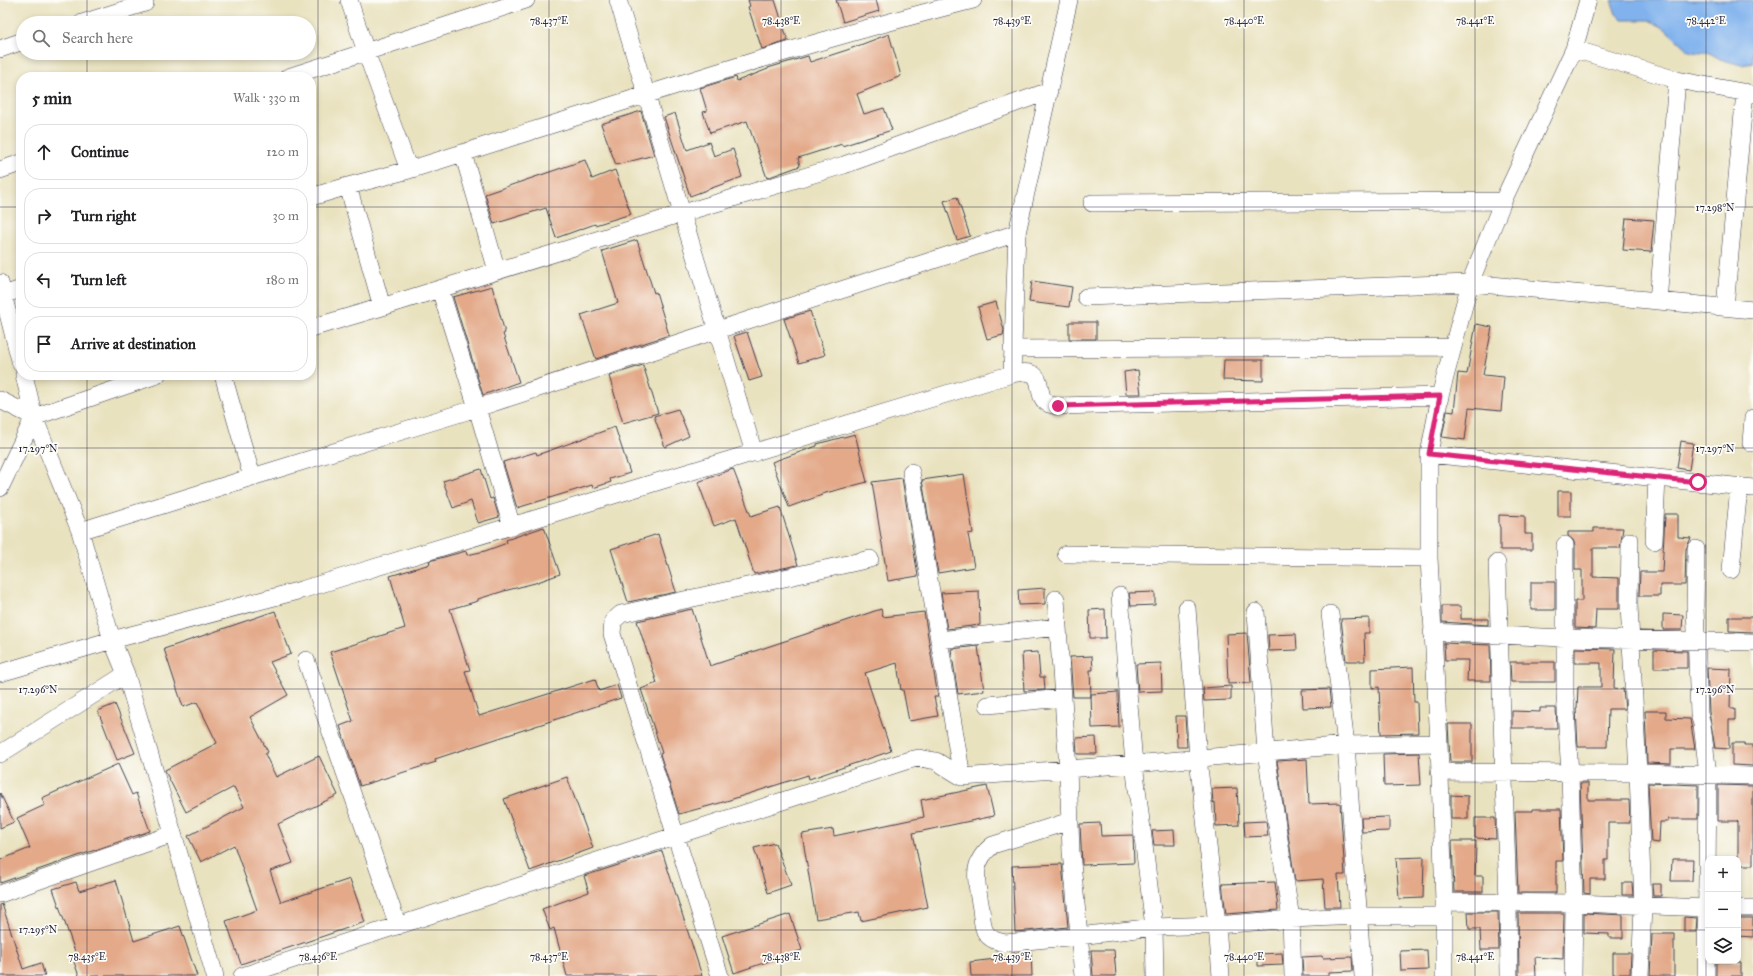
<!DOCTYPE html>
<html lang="en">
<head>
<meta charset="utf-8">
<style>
  body { margin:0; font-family:"IM FELL Great Primer",serif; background:#f2f2f2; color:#202124 }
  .controls { position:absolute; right:12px; bottom:12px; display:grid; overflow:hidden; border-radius:8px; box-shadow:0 2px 6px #0003 }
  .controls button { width:36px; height:36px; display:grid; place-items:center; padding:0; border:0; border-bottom:1px solid #e0e0e0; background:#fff; color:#202124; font:20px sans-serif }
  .stop { position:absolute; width:12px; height:12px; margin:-9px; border:3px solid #db2777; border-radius:50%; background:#fff }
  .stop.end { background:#db2777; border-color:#fff; box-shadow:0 1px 4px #0008 }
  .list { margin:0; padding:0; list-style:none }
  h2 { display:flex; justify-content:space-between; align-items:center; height:52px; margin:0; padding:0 16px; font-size:17px }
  h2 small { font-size:13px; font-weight:400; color:#757577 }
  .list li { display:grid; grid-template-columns:26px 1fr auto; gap:12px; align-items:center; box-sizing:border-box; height:56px; margin:0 8px 8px; padding:0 8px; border:1px solid #e0e0e0; border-radius:16px }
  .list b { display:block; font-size:15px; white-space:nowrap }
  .list em { font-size:13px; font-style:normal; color:#757577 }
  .icon { flex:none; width:22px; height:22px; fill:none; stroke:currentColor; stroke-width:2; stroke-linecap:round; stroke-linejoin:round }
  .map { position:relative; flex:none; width:1753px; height:976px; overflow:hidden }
  .search { position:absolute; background:#fff; box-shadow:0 2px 6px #0003; left:16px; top:16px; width:300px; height:44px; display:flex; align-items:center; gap:10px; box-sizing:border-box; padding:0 14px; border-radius:22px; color:#757577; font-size:15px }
  .panel { position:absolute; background:#fff; box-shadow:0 2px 6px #0003; left:16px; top:72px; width:300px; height:308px; border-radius:16px }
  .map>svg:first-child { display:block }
  .water { fill:#81b2ed; stroke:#526a94 }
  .building { fill:#e3a989 }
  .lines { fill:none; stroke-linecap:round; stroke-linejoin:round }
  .minor-casing { stroke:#403f4f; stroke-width:18 }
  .minor { stroke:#fff; stroke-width:17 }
  .route { stroke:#db2777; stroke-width:5 }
  .ticks { fill:none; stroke:#22223b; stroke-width:1; stroke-opacity:0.45 }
  .ticks-label { font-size:10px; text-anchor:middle; fill:#22223b; stroke:#fdfcf7; stroke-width:3.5; stroke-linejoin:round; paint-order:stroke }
</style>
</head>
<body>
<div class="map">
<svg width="1753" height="976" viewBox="0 0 1753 976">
  <rect width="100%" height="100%" fill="#fdfcf7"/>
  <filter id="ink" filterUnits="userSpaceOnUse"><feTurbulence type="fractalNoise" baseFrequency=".025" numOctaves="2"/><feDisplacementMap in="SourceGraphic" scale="8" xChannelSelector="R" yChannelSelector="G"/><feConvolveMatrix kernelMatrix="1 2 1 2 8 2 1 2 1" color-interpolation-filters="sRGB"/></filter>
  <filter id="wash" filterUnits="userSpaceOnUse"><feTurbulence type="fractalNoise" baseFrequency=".012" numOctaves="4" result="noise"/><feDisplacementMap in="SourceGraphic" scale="16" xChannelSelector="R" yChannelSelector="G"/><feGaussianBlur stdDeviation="0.9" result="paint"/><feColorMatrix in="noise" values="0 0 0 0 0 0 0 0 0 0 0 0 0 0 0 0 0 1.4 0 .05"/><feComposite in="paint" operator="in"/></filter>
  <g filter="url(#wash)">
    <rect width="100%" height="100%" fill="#e9e2bf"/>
    <path class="water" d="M1611,0H1753V63L1741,65L1720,59L1708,52L1698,53L1689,51L1664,28L1649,20H1622L1616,14Z"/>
    <g id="blocks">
      <path class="building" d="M748,0H775L788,41L762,49L748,7L750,6Z
        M836,0H876L879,11L843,22Z
        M889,34L901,76L857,94L864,114L884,108L892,130L842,146V144L798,158L800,166L767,178L747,121L710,133L703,112L707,111L700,88L736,77L737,81L768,69V68L808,56L810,62L847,50Z
        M641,111L654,155L616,165L601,124Z
        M675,113L687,150L709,142L714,156L733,149L742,177L690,196L664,117Z
        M585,160L592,179L615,170L631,214L595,225V224L556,238L546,208L494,224L485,194Z
        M957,197L970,236L957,240L944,201Z
        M1626,218L1654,220L1651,252L1623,250Z
        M637,240L654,293L656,292L669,335L596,359L581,315L618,303L602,251Z
        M1032,281L1072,287L1069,307L1029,302Z
        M492,286L505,333L503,334L519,382L483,395L453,297Z
        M996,302L1004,330L1003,335L987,339L978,307Z
        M810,311L825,355L799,363L784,319Z
        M1069,322H1096V339H1069Z
        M1476,324L1492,327L1483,375L1504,377L1501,411L1469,408L1465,440L1442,437L1447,411L1454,412L1458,373L1467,374Z
        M747,332L762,377L749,381L734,336Z
        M1224,360H1263V381L1223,380Z
        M643,365L658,413L623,423L609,376Z
        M1138,370L1141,394H1126L1124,372Z
        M678,409L689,436L665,447L654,416Z
        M615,427L630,473L610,479L611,482L593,488L592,485L517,508L503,462L536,452L537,455Z
        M855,434L867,482L822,494V495L789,507L772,462L817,446V444Z
        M1681,441L1693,443L1689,470L1677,468Z
        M481,469L490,499L493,498L499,517L478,523L471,501L453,508L443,481Z
        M733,469L751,516L780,507L798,565L754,574L736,518L714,526L698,482Z
        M964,474L973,533L968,534L974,567L938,573L922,480Z
        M902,478L918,576L888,581L872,482Z
        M1558,491H1571V516H1558Z
        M1665,514H1678V537L1691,538L1686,549L1685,585H1660V596H1639L1640,572H1662Z
        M1499,515L1525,516V534H1532V550H1500V527L1499,526Z
        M544,527L560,574L535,583L504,591L478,599V601L450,609L470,670L465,671L479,716L595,679L599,691L617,685L621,698L435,759L436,762L360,786L340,726L353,721L330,652L405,628L390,576L430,564L429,561L466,551L467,555L485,551L507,543L506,540Z
        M1594,528H1623L1620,548H1593V577L1619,578V609H1596L1595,629L1575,628V601H1582V570H1575V545L1573,540L1568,536V532H1594Z
        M658,534L676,592L628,602L611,549Z
        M1531,582H1555V610H1531Z
        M1045,588V604L1019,605L1018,590Z
        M979,591L980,625L947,629L941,593Z
        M1155,592V605L1131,606L1129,593Z
        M1442,606H1461V619H1488V625L1442,622Z
        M692,609L710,666L881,609L883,617L924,612L938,697H934L938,716L909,721L903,690H901L897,663L865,673L891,751L809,779L808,775L720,803L679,814L660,754L662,753L641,689L657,683L637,621Z
        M1105,609L1106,638H1090L1089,610Z
        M275,611L291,654L270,662L288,695L250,717L268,752L265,754L276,777L319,756L338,795L278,824L293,863L270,871L281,902L350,879L365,922L241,964L226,921L257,910L234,845L201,862L188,836L244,807L234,787L186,812L166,773L165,770L217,743L197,702L183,707L164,649Z
        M1663,614L1683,615L1682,630H1663Z
        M1729,617H1753V632L1729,631Z
        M1369,618V633H1364L1365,661H1346L1341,619Z
        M1247,633L1251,683L1228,684L1226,634Z
        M1296,634L1297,650L1269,651L1268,635Z
        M1444,643L1490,645L1491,681H1467L1468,660H1445Z
        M978,646L984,691L958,694L951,649Z
        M1575,648L1615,649L1614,688L1623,689L1625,709H1608L1607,747H1578L1576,708H1577L1578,687H1601V663H1575Z
        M1654,650L1687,651V668H1654Z
        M1038,652L1040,677H1044L1045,690L1024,691L1022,653Z
        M1092,656L1093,670H1090L1091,697H1073L1070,657Z
        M1510,662H1555V682H1511Z
        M1161,663L1162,691L1138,692L1136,664Z
        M1413,667L1414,702H1417L1418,733L1381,734L1379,687L1372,688V669Z
        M1707,668L1731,669L1730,708H1735V720H1729V749L1715,748L1709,712Z
        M1231,686V700L1204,701L1203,688Z
        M1329,689L1331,707L1303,708L1302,690Z
        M1118,692L1119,727L1092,728L1091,694Z
        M115,704L135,753L117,760L98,711Z
        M1540,708H1556L1557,728H1512V711L1540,712Z
        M1645,711H1666V718L1690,719L1695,749H1671V764L1647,763Z
        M1176,716H1185L1187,747H1177Z
        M1448,724H1472V762H1450Z
        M1096,737L1097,754H1077L1076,738Z
        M1732,743H1744V745H1753V766L1732,765Z
        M1419,753L1421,785L1384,786L1383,754Z
        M1307,759L1309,804L1340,803L1345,875H1338L1340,907H1325L1323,879L1295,881L1277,761Z
        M118,764L132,795L136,793L150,831L0,883V860L30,848L17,818L45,805L42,798Z
        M567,777L593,848L530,871L504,799Z
        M1580,783H1588V800H1629L1630,823H1608V860H1605V879H1590V894L1584,893Z
        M1648,783L1698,785V819H1668V822H1660L1659,843L1651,842Z
        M1718,785L1753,786V865H1738V822L1737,821H1718Z
        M987,786L994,816L913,833L928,907L861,921L859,912L816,919L802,834L833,829L834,836L924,817L921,800Z
        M1237,788L1239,825L1216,826L1215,802L1213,803L1212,789Z
        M0,793L14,822L0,828Z
        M1451,795L1468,796V819H1451Z
        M1533,809H1561L1563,861H1556V893H1518L1515,811H1533Z
        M1389,817V831L1362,832L1361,818Z
        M1475,818H1495L1496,839L1475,838Z
        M1266,821L1268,836L1245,837L1244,822Z
        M1100,823L1101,836L1133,835L1134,863L1082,865L1080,824Z
        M1174,830L1175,845H1154L1152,831Z
        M1452,841H1476L1475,876H1483V892H1454Z
        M775,843L791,885L768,893L754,848Z
        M662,851L702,976H567L554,928L550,930L542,909L589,892L584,876Z
        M1424,857L1423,898L1399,899L1396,858Z
        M1672,859H1693L1692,881H1671Z
        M1062,864L1068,927L1015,932L1012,866Z
        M116,880L134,941L180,926L197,976H79L74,962L78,960L53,889L76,882L79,891Z
        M1275,882L1278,910L1226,914L1222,884Z
        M1622,883H1632L1633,895H1622Z
        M1652,884H1661V896H1653Z
        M2,904L23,969L41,963L45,976H0V905Z
        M1468,912H1498L1499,950H1481L1480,929H1469Z
        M1518,913H1564L1563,959L1535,957L1536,976H1519Z
        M1584,913L1623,915V938H1609V934L1584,933Z
        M790,914L802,950L734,973L722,936Z
        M1684,917L1697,918L1696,932H1684Z
        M1738,918H1753V937L1738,936Z
        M1652,934H1674V976H1650Z
        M1091,950H1114L1116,976H1093Z
        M1427,950L1428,970L1401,971L1400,951Z
        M1031,951L1032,976H971L970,962L1013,957V953Z
        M1282,953L1283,965L1258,966V954Z
        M1613,953H1631L1630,974H1613Z
        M1322,956L1323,958L1352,957L1353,971L1329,972V976H1303L1302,957Z
        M1716,962H1741V976H1716Z"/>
    </g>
  </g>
  <g filter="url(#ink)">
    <use href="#blocks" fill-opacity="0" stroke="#403f4f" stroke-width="1"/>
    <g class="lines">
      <g class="minor-casing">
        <path id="minor" d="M349,0L366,52L409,170
          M618,0L754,453
          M1069,0L1017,233L1012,374C1052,365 1031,396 1049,404C1052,405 1056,406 1058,406L1440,396
          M82,23L145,3L144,0
          M0,49L23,41
          M1574,49L1677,80L1753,94
          M288,77L526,0
          M463,153L497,271
          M0,170L21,163
          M348,186L382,307
          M311,197L348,186L409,170C596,111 783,48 973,0
          M1092,203L1503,201
          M0,283L21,364
          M440,289L477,408L512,527
          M0,296L21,289
          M1086,297L1470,283L1753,310
          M1658,301L1677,80
          M1725,307L1745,92
          M311,328L382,307L683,213L844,165L1049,91
          M1012,349L1453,347
          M24,375L34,417L80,531L112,640L126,674L215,976
          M223,375L252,477
          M0,400L34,417
          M1751,443L1753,418
          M1429,454L1753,488
          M911,472L962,777
          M0,488L34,417L157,375
          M80,531L252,477L477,408L1017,233
          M1630,541L1629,605L1638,773L1643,906L1640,976
          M1654,541L1657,478
          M1565,545V694L1570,774L1574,903L1573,976
          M1696,549L1695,606L1699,714L1702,724L1708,775L1706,976
          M1066,554L1429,558
          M1497,563L1508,903L1509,976
          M1731,570L1739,487
          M1120,596L1134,764L1154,927L1155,976
          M1056,599L1068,769L1071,852L1083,976
          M1187,608L1198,758L1217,925L1221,976
          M1256,612L1266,752L1291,919L1293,976
          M1330,614L1346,745L1363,976
          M1432,632L1565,638L1753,642
          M939,640L1058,627
          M306,660L398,926
          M0,673L112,640L301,590L1012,374
          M988,705L1063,698
          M0,754L126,674
          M1439,772L1638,773L1753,776
          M1070,821L993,845C969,863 977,883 981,909C982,916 982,928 986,933C991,940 997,941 1005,943L1079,936L1154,927L1217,925L1291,919L1358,916H1444
          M0,894L173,834
          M1444,902L1574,903L1708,908
          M1738,908H1753
          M242,976L909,760L919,758L936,761L962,777L1134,764L1346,745L1439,743
          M720,976L612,634L613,621L621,614L870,559
          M1444,976V902L1439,743L1429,558V454L1440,396L1470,283L1503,201L1574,49L1588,0"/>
      </g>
      <use href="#minor" class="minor"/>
    </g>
  </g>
  <g class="lines" filter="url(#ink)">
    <path class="route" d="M1058,406L1440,396L1429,454L1698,482"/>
  </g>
  <path class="ticks" d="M87,0V23M318,0V976M549,0V976M781,0V976M1012,0V976M1244,0V976M1475,0V976M1706,0V976M87,53V77M0,207H21M311,207H1753M87,375V976M0,448H1753M0,689H1753M0,930H1708M1738,930H1753"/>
  <g class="ticks-label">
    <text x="549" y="24">78.437°E</text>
    <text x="781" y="24">78.438°E</text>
    <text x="1012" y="24">78.439°E</text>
    <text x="1244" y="24">78.440°E</text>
    <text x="1475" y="24">78.441°E</text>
    <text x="1706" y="24">78.442°E</text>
    <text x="1715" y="211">17.298°N</text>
    <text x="38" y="452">17.297°N</text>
    <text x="1715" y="452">17.297°N</text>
    <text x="38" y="693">17.296°N</text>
    <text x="1715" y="693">17.296°N</text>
    <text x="38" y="933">17.295°N</text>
    <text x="87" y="960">78.435°E</text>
    <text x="318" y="960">78.436°E</text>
    <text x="549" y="960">78.437°E</text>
    <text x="781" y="960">78.438°E</text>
    <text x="1012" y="960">78.439°E</text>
    <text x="1244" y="960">78.440°E</text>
    <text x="1475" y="960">78.441°E</text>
  </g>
</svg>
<div class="controls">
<button>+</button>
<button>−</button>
<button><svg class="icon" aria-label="layers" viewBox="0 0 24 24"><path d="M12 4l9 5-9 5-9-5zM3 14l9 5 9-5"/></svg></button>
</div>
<div class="stop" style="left:1698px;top:482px"></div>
<div class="stop end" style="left:1058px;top:406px"></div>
<div class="search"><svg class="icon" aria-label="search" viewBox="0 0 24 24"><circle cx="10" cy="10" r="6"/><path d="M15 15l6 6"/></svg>Search here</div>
<section class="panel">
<h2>5 min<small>Walk · 330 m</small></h2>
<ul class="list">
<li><svg class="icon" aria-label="ahead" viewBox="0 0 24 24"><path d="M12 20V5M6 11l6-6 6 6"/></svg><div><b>Continue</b></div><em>120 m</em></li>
<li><svg class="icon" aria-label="right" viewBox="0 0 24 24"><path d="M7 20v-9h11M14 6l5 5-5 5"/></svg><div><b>Turn right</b></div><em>30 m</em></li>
<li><svg class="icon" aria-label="left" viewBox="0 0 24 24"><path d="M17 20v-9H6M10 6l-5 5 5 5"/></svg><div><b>Turn left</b></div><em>180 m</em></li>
<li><svg class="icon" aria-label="arrive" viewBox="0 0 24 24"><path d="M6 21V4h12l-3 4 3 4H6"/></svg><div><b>Arrive at destination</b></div></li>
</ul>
</section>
</div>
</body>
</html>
